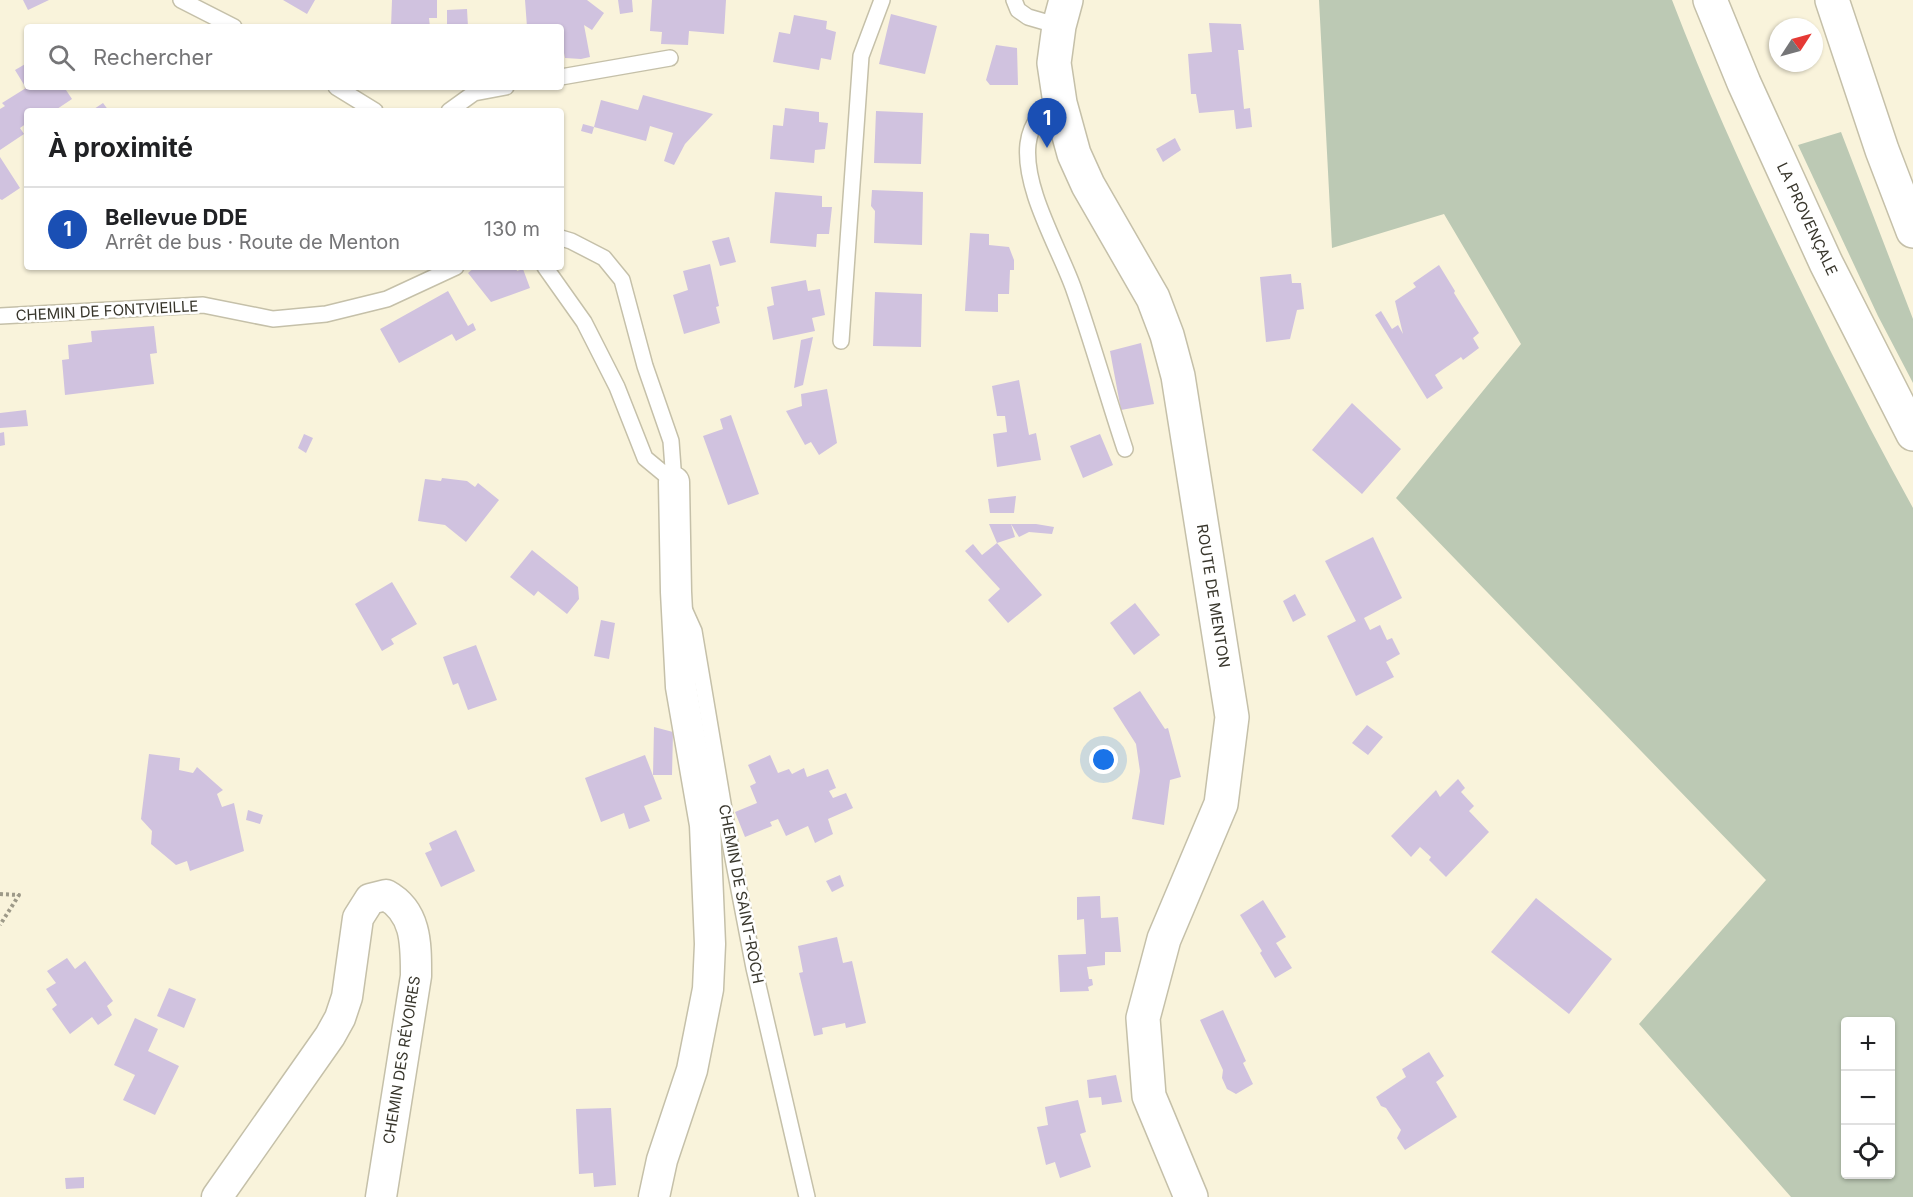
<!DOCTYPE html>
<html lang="fr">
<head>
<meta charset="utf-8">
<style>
  body { margin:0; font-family:Inter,sans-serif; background:#f6f6f6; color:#202124 }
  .controls { position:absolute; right:18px; bottom:18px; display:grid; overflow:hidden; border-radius:6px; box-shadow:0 2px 4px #0004 }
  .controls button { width:54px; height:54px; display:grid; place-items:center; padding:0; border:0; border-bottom:2px solid #e0e0e0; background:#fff; color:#202124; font:30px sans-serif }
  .compass { position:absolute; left:1769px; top:18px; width:54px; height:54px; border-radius:50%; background:#fff; box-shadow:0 2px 4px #0004; rotate:54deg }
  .you { position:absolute; left:1104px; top:760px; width:21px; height:21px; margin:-15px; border:4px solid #fff; border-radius:50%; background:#1a73e8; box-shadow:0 0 0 9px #1a73e833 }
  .badge { display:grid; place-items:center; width:39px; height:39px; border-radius:50%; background:#ea580c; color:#fff; font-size:20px; font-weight:700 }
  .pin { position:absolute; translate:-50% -50px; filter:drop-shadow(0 2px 3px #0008) }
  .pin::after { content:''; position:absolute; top:32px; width:21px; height:18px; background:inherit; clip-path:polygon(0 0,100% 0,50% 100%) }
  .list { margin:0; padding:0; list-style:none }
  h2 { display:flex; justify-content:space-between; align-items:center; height:78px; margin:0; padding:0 24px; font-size:26px }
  h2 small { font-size:20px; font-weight:400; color:#757577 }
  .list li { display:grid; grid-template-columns:39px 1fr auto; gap:18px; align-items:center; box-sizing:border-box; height:84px; padding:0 24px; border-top:2px solid #e0e0e0 }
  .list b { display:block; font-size:22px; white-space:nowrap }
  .list p { margin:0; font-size:20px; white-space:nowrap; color:#757577 }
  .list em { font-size:20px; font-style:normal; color:#757577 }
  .icon { flex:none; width:33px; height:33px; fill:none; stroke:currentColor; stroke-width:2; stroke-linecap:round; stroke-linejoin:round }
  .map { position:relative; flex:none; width:1913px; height:1197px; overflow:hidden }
  .search { position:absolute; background:#fff; box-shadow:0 2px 4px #0004; left:24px; top:24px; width:540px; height:66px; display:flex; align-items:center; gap:15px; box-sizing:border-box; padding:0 21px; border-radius:6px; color:#757577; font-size:22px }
  .panel { position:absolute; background:#fff; box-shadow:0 2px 4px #0004; left:24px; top:108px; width:540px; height:162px; border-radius:6px }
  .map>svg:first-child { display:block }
  .green { fill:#bcc9b4; fill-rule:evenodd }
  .building { fill:#d0c2df }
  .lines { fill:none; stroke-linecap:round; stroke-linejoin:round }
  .lane-casing { stroke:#c5c0a9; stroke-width:18 }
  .street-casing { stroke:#c5c0a9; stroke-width:33 }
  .secondary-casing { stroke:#c5c0a9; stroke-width:36 }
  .highway-casing { stroke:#c5c0a9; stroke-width:36 }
  .path { stroke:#9d9988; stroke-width:4; stroke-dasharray:3 3; stroke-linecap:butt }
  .lane { stroke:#fff; stroke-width:15 }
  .street { stroke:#fff; stroke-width:30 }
  .secondary { stroke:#fff; stroke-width:33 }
  .highway { stroke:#fff; stroke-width:33 }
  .labels { text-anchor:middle; stroke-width:5; stroke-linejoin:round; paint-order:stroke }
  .street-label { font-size:15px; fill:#38362c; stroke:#fff }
</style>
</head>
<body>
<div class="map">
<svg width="1913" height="1197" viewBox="0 0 1913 1197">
  <rect width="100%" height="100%" fill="#f9f3db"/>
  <path class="green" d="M1319,0H1672C1718,120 1773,235 1830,350C1857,403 1884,456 1913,508V1197H1791L1639,1024L1766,880L1396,498L1521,344L1444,214L1332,248ZM1846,1022H1890V1174H1846Z
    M1841,132L1913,319V383L1878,316L1798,145Z"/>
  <path class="building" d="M23,0H49L28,10Z
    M283,0H315L307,14Z
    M392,0H437V18H429L430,27H391Z
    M525,0H587L604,13L592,30L584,25L590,57L581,59L565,58L561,38V27H527Z
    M618,0H632L633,12L620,14Z
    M652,0H726L724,34L689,31L688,45L661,44L662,32L650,31Z
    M467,9L468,27H447V10Z
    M891,14L937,26L925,74L879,64Z
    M794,15L827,21L826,29L836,32L831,60L821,58L819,70L773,62L779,32L790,34Z
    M1209,23L1241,24L1244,50H1238L1244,109L1250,108L1252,127L1236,129L1234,110L1199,113L1196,94H1191L1188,54L1212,52Z
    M996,45L1017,48L1018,85H990L986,80Z
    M27,63V87H64L72,99L54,111H27V123L20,128L24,134L0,150V109L5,106L2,103L26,88L15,70Z
    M643,95L713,114L685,144L674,165L664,161L673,133L650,126L646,141L594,127L601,100L638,110Z
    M103,103L109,111H91Z
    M785,108L819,112V122L828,123L825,149L815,150L814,163L770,159L773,125L783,126Z
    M876,111L923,113L921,164L874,163Z
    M583,124L594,127L592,134L581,131Z
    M1175,138L1181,150L1163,162L1156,149Z
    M0,157L20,188L2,200L0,199Z
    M872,190L923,192L922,245L874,243L875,211L871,206Z
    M775,192L822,196V207H832L829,234H817L816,247L770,243Z
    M970,233L989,234V245L1009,247L1014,260V270H1010L1009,294H998V312L965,311Z
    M729,237L736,262L720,266L712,241Z
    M710,264L719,306L716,307L720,323L684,334L673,295L688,290L683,271Z
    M1439,265L1455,291L1454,293L1479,333L1473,338L1479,348L1463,360L1461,357L1435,375L1443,388L1427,399L1375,315L1381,311L1392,329L1398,325L1403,334L1395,301L1416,287L1413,283Z
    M475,267H516L517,271L523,269L530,288L491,302L468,273Z
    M1291,274L1292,283H1301L1304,309L1297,310L1290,339L1266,342L1260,277Z
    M806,280L808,291L820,289L825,315L812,318L815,331L773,340L767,307L774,305L771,287Z
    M448,291L468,326L473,323L476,330L456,341L452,334L399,363L380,329Z
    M875,292L922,294L921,347L873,346Z
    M154,326L157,353L150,354L154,384L65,395L62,360L69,359L68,345L92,342L91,331Z
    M813,337L803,385L794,388L801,340Z
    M1141,343L1154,404L1121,410L1110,351Z
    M1019,380L1029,435L1036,433L1041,460L997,467L993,434L1007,432L1005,416H997L992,386Z
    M827,389L837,443L819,455L811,442L805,445L786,411L802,406L801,394Z
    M1352,403L1401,449L1362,494L1312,450Z
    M26,410L28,426L0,428V413Z
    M731,415L759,494L728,505L703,436L723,429L720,419Z
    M4,432L5,445L0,446V433Z
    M304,434L313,438L306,453L298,448Z
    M1100,434L1113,465L1083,478L1070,446Z
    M442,478L467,481L475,487L478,483L499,500L466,542L445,525L418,521L425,479L441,481Z
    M1016,496L1014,513H990L988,499Z
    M989,524H1011L1015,537L997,543L1042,595L1008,623L988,600L1000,589L965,551L973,544L982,555L997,543Z
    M1011,524H1036L1054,527L1052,534L1029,532L1019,537Z
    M1373,537L1402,598L1364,618L1370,630L1380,625L1387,640L1392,638L1400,654L1386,662L1394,677L1356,696L1327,636L1356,621L1325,561Z
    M532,550L578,587L579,599L567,614L538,591L534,596L510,577Z
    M392,582L417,624L391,639L394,644L382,651L355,604Z
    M1295,594L1306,615L1293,622L1283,601Z
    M1135,603L1160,635L1134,655L1110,623Z
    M601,620L615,623L609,659L594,656Z
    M476,645L497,700L468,710L458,683L453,685L443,657Z
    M1140,691L1165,729L1168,728L1181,777L1170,780L1164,825L1132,819L1140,771L1136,744L1113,708Z
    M1367,725L1383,737L1368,755L1352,743Z
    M654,727L673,732L672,775H653Z
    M149,754L180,758L179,770L193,773L197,767L223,790L217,794L222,807L234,803L244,851L190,871L187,861L176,865L151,844L152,831L141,819Z
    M645,755L662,799L644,806L650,821L629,829L624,813L601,822L585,778Z
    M770,755L778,773L789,769L792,774L804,768L807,777L828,769L836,788L829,791L833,798L846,793L853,808L828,819L833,834L815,843L808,826L786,836L778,819L770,822L772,826L745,837L735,812L757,803L750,786L756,783L748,765Z
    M1458,779L1465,788L1461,792L1474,806L1469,811L1489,832L1446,877L1429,860L1431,857L1420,847L1411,857L1391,836L1436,790L1440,797Z
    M248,810L263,815L260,824L246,820Z
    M456,830L475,871L441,887L425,853L432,850L429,843Z
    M840,875L844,886L832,892L826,881Z
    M1100,896L1101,918L1118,917L1121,952H1105V965L1087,967L1089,979H1092L1093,985L1088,987L1089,991L1060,992L1058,955L1086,954L1084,919L1077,920V897Z
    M1536,898L1612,959L1569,1014L1491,952Z
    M1263,900L1286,937L1276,943L1292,968L1275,978L1260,953L1262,951L1240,915Z
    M837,937L843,963L852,961L866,1023L846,1028L845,1023L822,1028L823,1034L814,1036L799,973L803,972L798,946Z
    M67,958L75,969L85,961L113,1001L107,1006L112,1015L98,1025L92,1017L70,1034L52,1009L57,1005L46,989L56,983L47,971Z
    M169,988L196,999L184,1028L157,1016Z
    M1223,1010L1246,1061L1243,1063L1253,1084L1236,1094L1227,1089L1222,1078L1223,1070L1200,1020Z
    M135,1018L158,1029L148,1051L179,1066L155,1115L123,1100L135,1075L114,1065Z
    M1429,1052L1444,1076L1436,1082L1457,1117L1405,1150L1397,1138L1401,1130L1386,1108L1381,1106L1376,1097L1406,1077L1402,1069Z
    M1116,1075L1122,1102L1102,1105L1101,1097L1089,1098L1087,1080Z
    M1078,1100L1086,1132L1080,1134L1091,1167L1060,1178L1055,1162L1046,1165L1037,1127L1048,1125L1045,1107Z
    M611,1108L616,1185L594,1187L593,1173L579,1174L576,1109Z
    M84,1177V1188L66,1189L65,1178Z"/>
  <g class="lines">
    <g class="lane-casing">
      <path id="lane" d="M181,0L234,27
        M1014,0L1018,10L1028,17L1059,26
        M561,77L670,58
        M336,87L375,111
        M1060,103C1042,112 1031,121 1028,144C1023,188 1058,246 1073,287C1092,341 1107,395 1125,449
        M449,111L474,93L506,87
        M561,238L571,241L604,258L622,280L645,366L671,441L674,482
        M545,267L584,322L617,387L645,458L674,482
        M0,316L203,305L273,319L326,314L387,299L456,267
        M841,341L861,56L882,0
        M685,611L694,631L727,827L754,968L807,1197"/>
    </g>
    <g class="street-casing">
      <path id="street" d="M217,1197L330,1036L340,1018L347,997L358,918L370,899L386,895C417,912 416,945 416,976L381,1197
        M654,1197L662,1160L692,1070L708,989L710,944L705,825L681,687L676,592L674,482"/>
    </g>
    <g class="secondary-casing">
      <path id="secondary" d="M1066,0L1059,26L1054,63L1060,103L1074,154L1088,185L1153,298L1167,335L1178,376L1232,717L1221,804L1164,939L1143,1018L1149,1096L1191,1197"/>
    </g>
    <g class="highway-casing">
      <path id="highway" d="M1710,0L1744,83L1826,263L1913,434
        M1832,0L1882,150L1913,231"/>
    </g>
    <path class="path" d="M0,894L19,895L0,925"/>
    <use href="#lane" class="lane"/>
    <use href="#street" class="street"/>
    <use href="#secondary" class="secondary"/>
    <use href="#highway" class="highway"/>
  </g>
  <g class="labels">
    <g class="street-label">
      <text transform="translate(1807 219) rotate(65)" y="5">LA PROVENÇALE</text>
      <text transform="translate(107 311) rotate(-3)" y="5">CHEMIN DE FONTVIEILLE</text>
      <text transform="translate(1213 596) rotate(81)" y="5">ROUTE DE MENTON</text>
      <text transform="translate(741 894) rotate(79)" y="5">CHEMIN DE SAINT-ROCH</text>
      <text transform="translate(402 1060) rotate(-81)" y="5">CHEMIN DES RÉVOIRES</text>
    </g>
  </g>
</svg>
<div class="controls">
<button>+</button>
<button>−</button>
<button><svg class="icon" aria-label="locate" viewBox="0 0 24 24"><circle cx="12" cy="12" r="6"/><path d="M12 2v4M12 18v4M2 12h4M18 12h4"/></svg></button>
</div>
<svg class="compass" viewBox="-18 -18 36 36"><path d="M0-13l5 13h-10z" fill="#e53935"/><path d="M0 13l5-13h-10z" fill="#757577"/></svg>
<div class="you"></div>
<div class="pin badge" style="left:1047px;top:148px;background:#1a4fb4">1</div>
<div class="search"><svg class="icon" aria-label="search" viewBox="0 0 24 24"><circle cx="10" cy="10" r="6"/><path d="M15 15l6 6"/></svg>Rechercher</div>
<section class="panel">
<h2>À proximité<small></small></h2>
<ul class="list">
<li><span class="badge" style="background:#1a4fb4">1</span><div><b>Bellevue DDE</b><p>Arrêt de bus · Route de Menton</p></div><em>130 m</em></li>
</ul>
</section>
</div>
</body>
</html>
